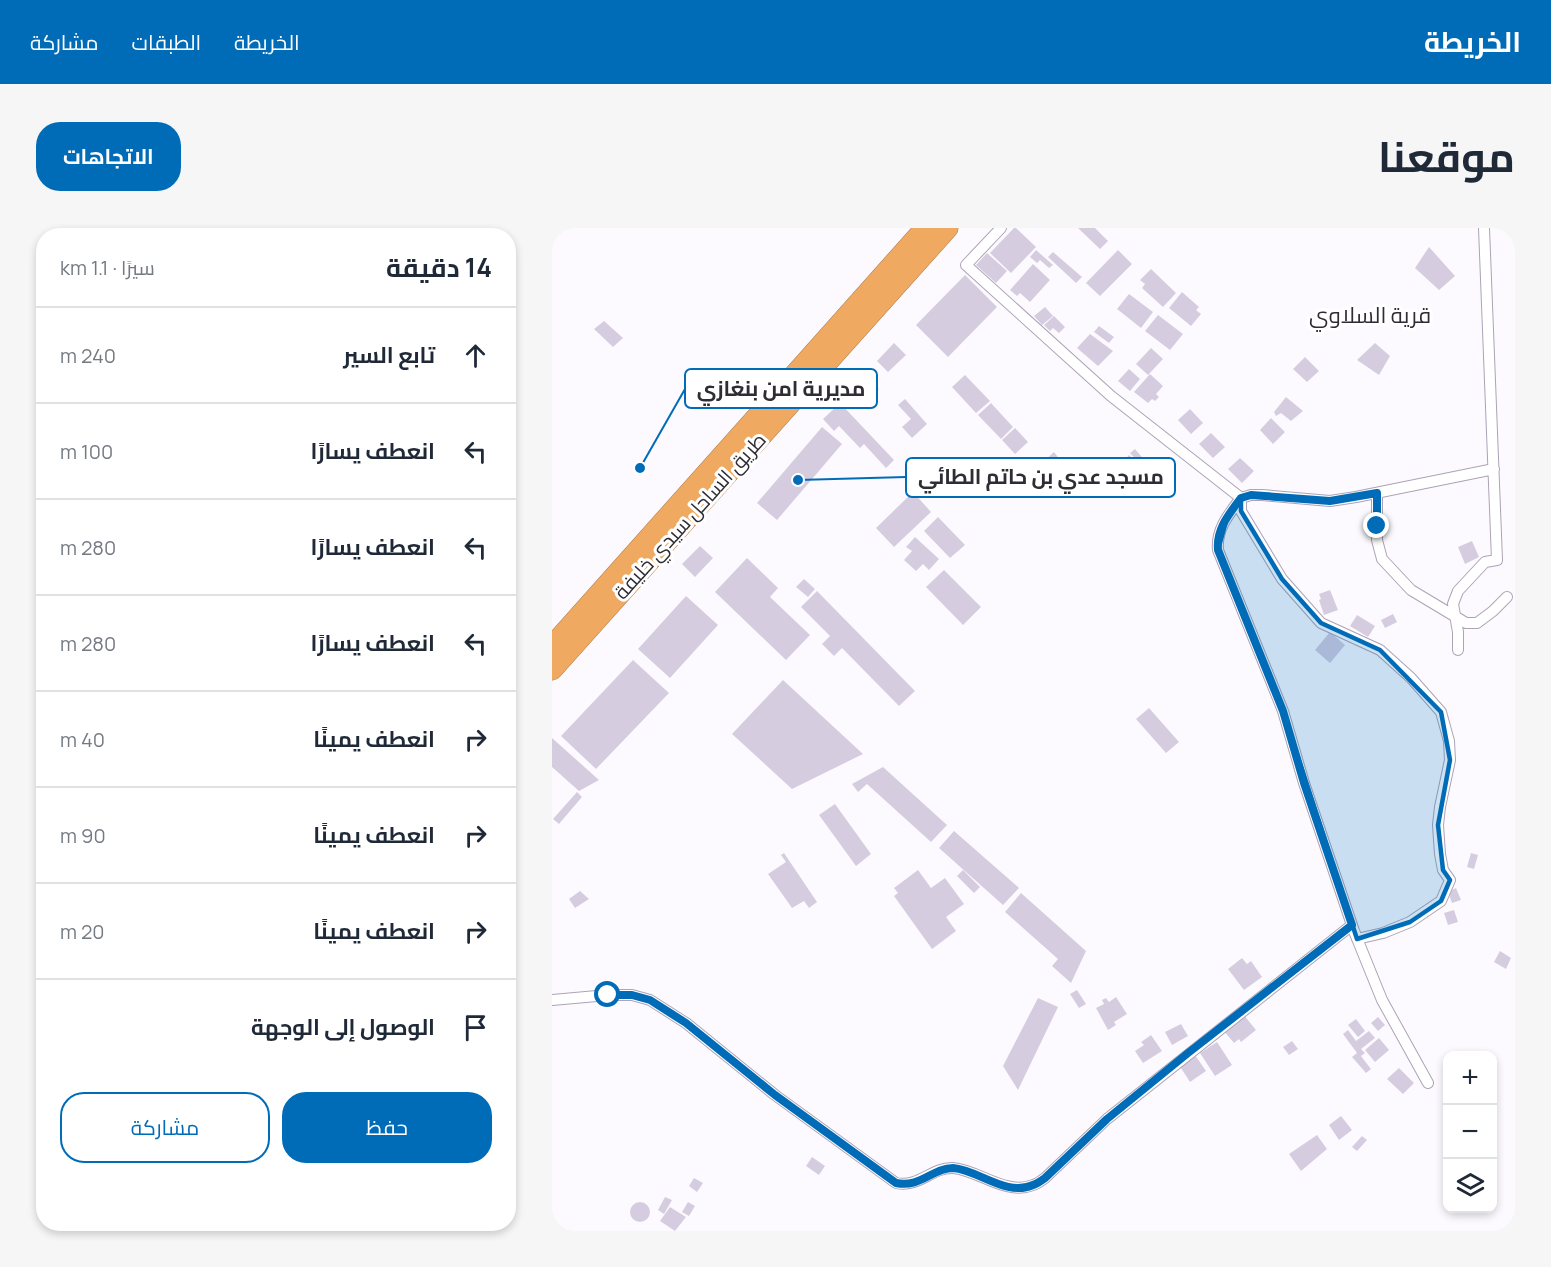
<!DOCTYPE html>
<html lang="ar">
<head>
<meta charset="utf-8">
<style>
  body { margin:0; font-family:Manrope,Cairo,sans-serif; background:#f6f6f7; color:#1f2937; direction:rtl }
  .controls { position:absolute; right:18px; bottom:18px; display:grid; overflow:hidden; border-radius:12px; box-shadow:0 3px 9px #0003 }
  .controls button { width:54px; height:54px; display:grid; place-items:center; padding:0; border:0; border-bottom:2px solid #e0e1e3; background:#fff; color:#1f2937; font:30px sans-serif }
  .stop { position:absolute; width:18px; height:18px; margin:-14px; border:4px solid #006cb7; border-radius:50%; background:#fff }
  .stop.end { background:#006cb7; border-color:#fff; box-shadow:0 2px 6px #0008 }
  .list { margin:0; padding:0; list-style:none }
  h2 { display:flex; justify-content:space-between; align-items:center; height:78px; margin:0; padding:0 24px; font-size:26px }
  h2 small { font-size:20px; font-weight:400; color:#747a83 }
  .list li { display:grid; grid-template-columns:39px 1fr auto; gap:18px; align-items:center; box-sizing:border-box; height:96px; padding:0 24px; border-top:2px solid #e0e1e3 }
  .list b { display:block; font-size:22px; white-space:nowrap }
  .list em { font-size:20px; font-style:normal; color:#747a83 }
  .actions { display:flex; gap:12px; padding:18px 24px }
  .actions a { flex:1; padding:14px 0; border:2px solid #006cb7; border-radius:24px; text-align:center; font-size:21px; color:#006cb7 }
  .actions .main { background:#006cb7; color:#fff }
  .icon { flex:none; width:33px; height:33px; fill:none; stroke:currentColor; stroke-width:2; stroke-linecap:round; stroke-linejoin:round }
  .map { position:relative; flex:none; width:963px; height:1003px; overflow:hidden; direction:ltr; border-radius:24px }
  header { display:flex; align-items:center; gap:36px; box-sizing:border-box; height:84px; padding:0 30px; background:#006cb7; color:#fff }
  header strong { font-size:28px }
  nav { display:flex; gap:33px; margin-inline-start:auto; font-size:21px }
  .intro { display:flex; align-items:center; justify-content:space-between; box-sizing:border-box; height:144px; padding:0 36px }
  h1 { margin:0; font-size:42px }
  .button { padding:15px 27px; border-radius:24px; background:#006cb7; color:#fff; font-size:21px; font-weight:700 }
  main { display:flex; gap:36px; padding:0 36px }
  aside { flex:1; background:#fff; border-radius:24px; box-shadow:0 3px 9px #0003 }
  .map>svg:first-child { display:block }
  .building { fill:#d6cce0 }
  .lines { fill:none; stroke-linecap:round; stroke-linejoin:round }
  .street-casing { stroke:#aca3b6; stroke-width:12 }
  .highway-casing { stroke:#ac7d51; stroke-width:21 }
  .street { stroke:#fff; stroke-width:10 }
  .highway { stroke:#efa961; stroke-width:20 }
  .route { stroke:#006cb7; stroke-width:8 }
  .marked { fill:#006cb7; fill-opacity:0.2; stroke:#006cb7; stroke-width:4.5; stroke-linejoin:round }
  .labels { text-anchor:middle; stroke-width:6; stroke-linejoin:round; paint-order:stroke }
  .street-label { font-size:20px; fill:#2f2c33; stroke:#fff }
  .quarter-label { font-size:22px; fill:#2f2c33; stroke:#fff }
  .leader { fill:none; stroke:#006cb7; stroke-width:2 }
  .callout-dot { fill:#006cb7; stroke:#fff; stroke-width:2 }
  .callout { fill:#fff; stroke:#006cb7; stroke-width:2 }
  .callout-label { font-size:21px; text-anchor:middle; font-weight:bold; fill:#2f2c33 }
</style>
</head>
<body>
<header>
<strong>الخريطة</strong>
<nav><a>الخريطة</a><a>الطبقات</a><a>مشاركة</a></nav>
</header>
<div class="intro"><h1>موقعنا</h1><a class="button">الاتجاهات</a></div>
<main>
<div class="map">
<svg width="963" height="1003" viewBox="0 0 963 1003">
  <rect width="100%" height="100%" fill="#fcfafe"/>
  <path class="building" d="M462,0H464L484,19L459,45L438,25Z
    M526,0H543L556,13L548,21Z
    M877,19L903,48L887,62L863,40Z
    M484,22L501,37L497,40L488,32L485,35L478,29Z
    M566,22L580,36L548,68L534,55Z
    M501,24L530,49L524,55L496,29Z
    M435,25L455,43L444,55L424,37Z
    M481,36L498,52L478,74L468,65L465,68L458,62Z
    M599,41L624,65L611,79L590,60L593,56L588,52Z
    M413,47L445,79L396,129L364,97Z
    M630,64L647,79L644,82L649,86L639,98L617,80Z
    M577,66L601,84L589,100L565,81Z
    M493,79L501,88L490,97L482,88Z
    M606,87L631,106L618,122L593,103Z
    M502,88L513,99L507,105L501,100L498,103L492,97Z
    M52,93L71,110L61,119L42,101Z
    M547,98L562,109L557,115L542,104Z
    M538,106L561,123L546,138L525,120Z
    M342,115L354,127L336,144L325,133Z
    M823,115L838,128L827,147L805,132Z
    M599,120L611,131L596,147L584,136Z
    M753,129L767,143L755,154L741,141Z
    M577,141L588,151L578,163L566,153Z
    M598,146L611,158L604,166L607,169L603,173L600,171L596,175L582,164Z
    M413,147L438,173L424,185L400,159Z
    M315,149L327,161L321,167L309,155Z
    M734,169L751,183L739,193L729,185L724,188L722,184Z
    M353,171L375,196L360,210L350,199L359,191L346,177Z
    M288,175L342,232L334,240L312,216L308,220L287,198L282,203L271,191Z
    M439,175L461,199L449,211L426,187Z
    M638,181L651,195L639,206L626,192Z
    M719,190L733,204L721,216L708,202Z
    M270,199L290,216L225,292L205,275Z
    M463,200L476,214L463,226L450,212Z
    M659,205L673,219L661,230L647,216Z
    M583,221L594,234L590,238L578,225Z
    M502,224L514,240L508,245L511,247L517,242L522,247L508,259L504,254L500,258L486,242L493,236L491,234Z
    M577,227L590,240L585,244L573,232Z
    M688,230L702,243L690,255L676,241Z
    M361,264L379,284L342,319L324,300Z
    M386,289L413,317L398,330L372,303Z
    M363,309L387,331L377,342L371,336L364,343L352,332L360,323L354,319Z
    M920,313L927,329L913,336L906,319Z
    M148,318L161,330L143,349L130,336Z
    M195,330L226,360L218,369L258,407L234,432L163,364Z
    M392,342L429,379L411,397L374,359Z
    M252,351L263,361L256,369L244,359Z
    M778,362L786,382L772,387L767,372L769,371L767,366Z
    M265,363L363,463L347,478L290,420L282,428L270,416L278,408L249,379Z
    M134,368L166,397L118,450L86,421Z
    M841,386L845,394L833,400L829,392Z
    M805,387L823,398L816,409L798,398Z
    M778,404L793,417L778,435L763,422Z
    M81,432L117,465L44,541L9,508Z
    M231,452L311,526L240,561L180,506Z
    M597,480L627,514L614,525L584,491Z
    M0,510L47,552L27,563L0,539Z
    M331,539L395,597L379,614L315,556L306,564L300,556Z
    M25,564L30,569L7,596L1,591Z
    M283,576L319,626L304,638L267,587Z
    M402,603L467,660L451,677L387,620Z
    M232,625L265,674L257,680L252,673L240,680L216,646L234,634L229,627Z
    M919,625L926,627L922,641L915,639Z
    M366,642L379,660L393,650L412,676L394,689L404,703L380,721L342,668L346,665L342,660Z
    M411,642L428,659L422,665L405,648Z
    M904,660L909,672L900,675L896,664Z
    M28,663L37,671L23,680L17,671Z
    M469,665L534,723L519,755L500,738L506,731L453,684Z
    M902,682L906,694L896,697L892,685Z
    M948,723L959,730L954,741L942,734Z
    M690,730L695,736L699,733L710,749L692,762L676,741Z
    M525,762L534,776L527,780L518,766Z
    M564,769L575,786L562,794L564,797L556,802L544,780L552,776L550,772L554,770L557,774Z
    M486,770L506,779L466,862L451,838Z
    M691,786L704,802L689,814L687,811L682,815L671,802Z
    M826,789L833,797L826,803L819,795Z
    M804,791L813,803L806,809L796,797Z
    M629,796L636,808L620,817L613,804Z
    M796,802L804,813L817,803L823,810L809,821L813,825L809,828L819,841L814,845L800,829L805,825L791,806Z
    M599,807L610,823L591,835L583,823L592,817L589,814Z
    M827,810L837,822L823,834L813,822Z
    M740,813L746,821L737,827L731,819Z
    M665,814L680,837L663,848L648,825Z
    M643,827L654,843L638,854L627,837Z
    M847,840L862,855L851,866L835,851Z
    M789,888L800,902L787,912L777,897Z
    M765,907L775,921L749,943L737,926Z
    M810,908L815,912L805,923L800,919Z
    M260,929L273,938L267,947L254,938Z
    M142,950L151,955L145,964L137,958Z
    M113,969L120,972L112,986L106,982Z
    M78 984a10 10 0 1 1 20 0a10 10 0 1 1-20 0Z
    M136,974L143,978L137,988L130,984Z
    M118,979L134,989L123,1003L108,993Z"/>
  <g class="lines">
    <g class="street-casing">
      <path id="street" d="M449,0L414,37L559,168L689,270
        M825,265V312L830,331L859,362L914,395H925L941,383L955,369
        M689,270V283L730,351L769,395L828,422L859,450L889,484L897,513L898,532L888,579L886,597L888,626L891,642L898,652L889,673L858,694L831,705L805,711
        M906,422V404L901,376L906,363L933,334L945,332L932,0
        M0,772L56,767H80L98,772L134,795L223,867L344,955C367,960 380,939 401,940C427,942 454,968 481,957C485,956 489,953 493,950L555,891L800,697
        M876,855L830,772L802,703L752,555L731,483L666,322C664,301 677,286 689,270L699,267H710L778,273L804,269L942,241"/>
    </g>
    <g class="highway-casing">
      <path id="highway" d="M0,418L373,0
        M0,442L396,0"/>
    </g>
    <use href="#street" class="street"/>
    <use href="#highway" class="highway"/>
  </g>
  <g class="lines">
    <path class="route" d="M56,767H80L98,772L134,795L223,867L344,955C369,960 380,940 401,940C427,942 454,969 481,957C485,956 489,953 493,950L555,891L636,825L800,697L752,555L731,483L666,322C664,301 677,286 689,270L699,267L778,273L825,265V298"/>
  </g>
  <path class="marked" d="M689,270V283L730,351L769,395L828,422L889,484L898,532L886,597L891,642L898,652L889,673L858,694L805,711L731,483L666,322L675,290Z"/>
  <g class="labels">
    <g class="street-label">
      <text transform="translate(138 288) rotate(-48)" y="7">طريق الساحل سيدي خليفة</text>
    </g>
    <g class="quarter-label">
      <text x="818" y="95">قرية السلاوي</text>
    </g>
  </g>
  <path class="leader" d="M88 240L133 161M246 252L354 249"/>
  <g class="callout-dot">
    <circle cx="88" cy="240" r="6"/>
    <circle cx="246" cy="252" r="6"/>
  </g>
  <g class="callout">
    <rect x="133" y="141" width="192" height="39" rx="6"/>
    <rect x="354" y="230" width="269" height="39" rx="6"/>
  </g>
  <g class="callout-label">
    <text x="229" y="168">مديرية امن بنغازي</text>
    <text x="489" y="256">مسجد عدي بن حاتم الطائي</text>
  </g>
</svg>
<div class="controls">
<button>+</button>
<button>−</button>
<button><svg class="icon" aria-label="layers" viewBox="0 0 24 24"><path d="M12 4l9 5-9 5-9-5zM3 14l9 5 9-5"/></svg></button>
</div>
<div class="stop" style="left:56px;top:767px"></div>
<div class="stop end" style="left:825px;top:298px"></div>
</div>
<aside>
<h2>14 دقيقة<small>سيرًا · 1.1 km</small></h2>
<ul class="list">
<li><svg class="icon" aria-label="ahead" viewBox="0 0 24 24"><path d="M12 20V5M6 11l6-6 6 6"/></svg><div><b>تابع السير</b></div><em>240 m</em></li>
<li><svg class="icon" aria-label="left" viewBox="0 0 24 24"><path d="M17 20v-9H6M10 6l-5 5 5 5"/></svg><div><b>انعطف يسارًا</b></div><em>100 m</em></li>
<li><svg class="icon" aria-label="left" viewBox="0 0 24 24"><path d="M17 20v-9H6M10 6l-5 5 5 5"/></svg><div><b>انعطف يسارًا</b></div><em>280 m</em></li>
<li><svg class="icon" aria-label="left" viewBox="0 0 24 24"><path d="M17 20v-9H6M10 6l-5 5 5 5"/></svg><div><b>انعطف يسارًا</b></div><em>280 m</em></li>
<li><svg class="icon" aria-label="right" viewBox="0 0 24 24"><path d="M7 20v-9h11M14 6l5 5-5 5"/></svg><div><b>انعطف يمينًا</b></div><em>40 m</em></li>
<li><svg class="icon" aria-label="right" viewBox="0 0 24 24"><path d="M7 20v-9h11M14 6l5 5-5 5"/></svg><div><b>انعطف يمينًا</b></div><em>90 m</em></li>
<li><svg class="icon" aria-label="right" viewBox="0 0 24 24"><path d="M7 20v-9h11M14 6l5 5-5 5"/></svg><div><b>انعطف يمينًا</b></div><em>20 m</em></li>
<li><svg class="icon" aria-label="arrive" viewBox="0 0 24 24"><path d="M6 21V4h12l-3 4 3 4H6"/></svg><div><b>الوصول إلى الوجهة</b></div></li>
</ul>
<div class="actions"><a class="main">حفظ</a><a>مشاركة</a></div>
</aside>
</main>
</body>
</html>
